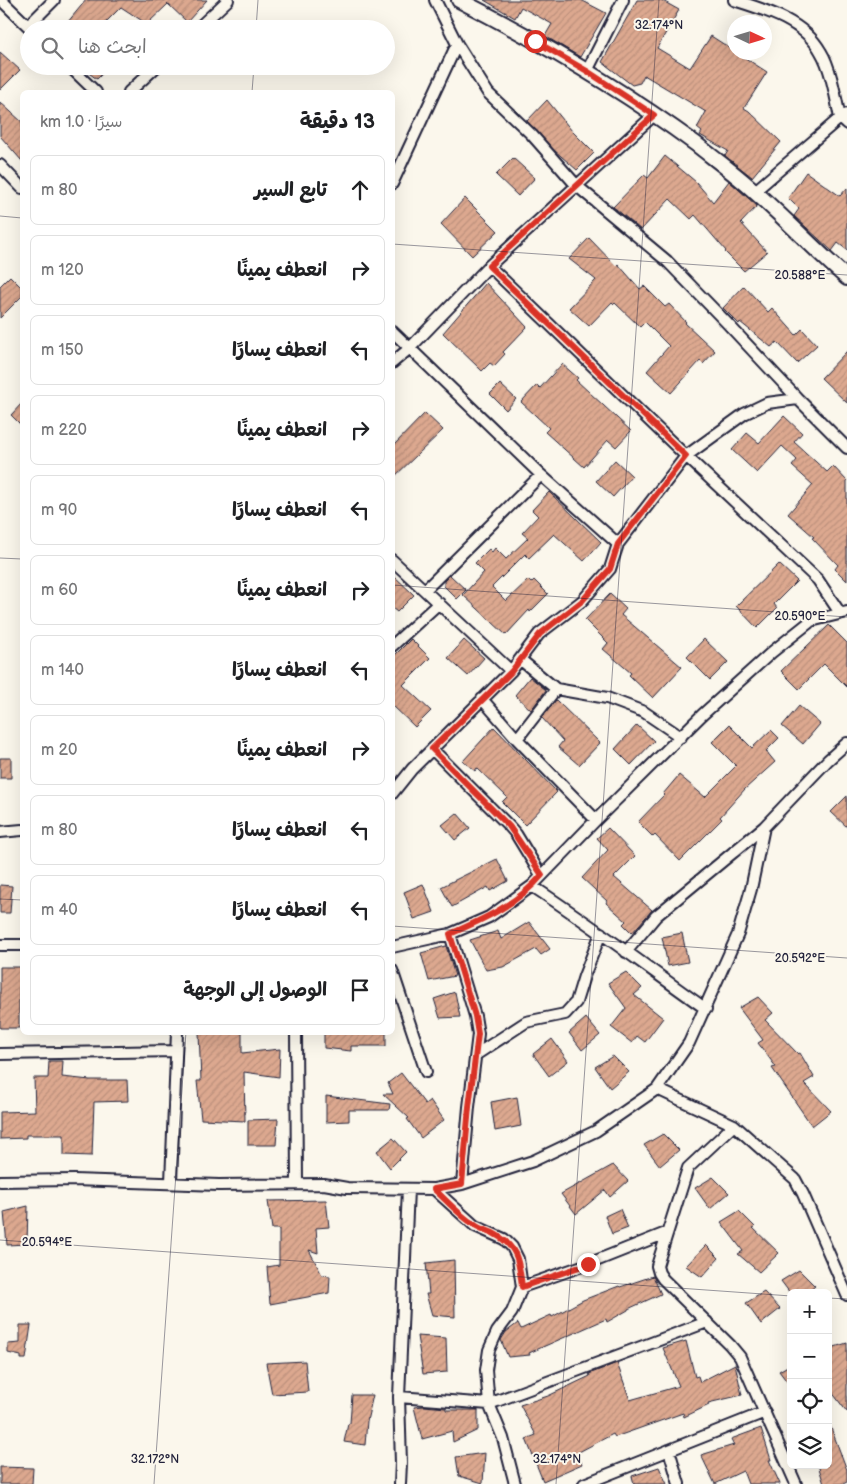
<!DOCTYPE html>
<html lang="ar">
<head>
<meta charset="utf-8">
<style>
  body { margin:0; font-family:"Balsamiq Sans","Playpen Sans Arabic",sans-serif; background:#f2f2f2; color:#202124; direction:rtl }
  .controls { position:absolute; right:15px; bottom:15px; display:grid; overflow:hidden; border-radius:8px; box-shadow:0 5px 20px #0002 }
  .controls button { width:45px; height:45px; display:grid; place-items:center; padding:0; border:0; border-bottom:1px solid #e0e0e0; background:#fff; color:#202124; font:25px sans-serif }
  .compass { position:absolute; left:727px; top:15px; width:45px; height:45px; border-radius:50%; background:#fff; box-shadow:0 5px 20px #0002; rotate:94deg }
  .stop { position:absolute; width:15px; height:15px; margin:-11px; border:4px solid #d93025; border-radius:50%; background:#fff }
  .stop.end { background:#d93025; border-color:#fff; box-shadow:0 1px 5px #0008 }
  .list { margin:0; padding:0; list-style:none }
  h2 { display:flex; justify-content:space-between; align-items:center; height:65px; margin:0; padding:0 20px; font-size:21px }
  h2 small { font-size:16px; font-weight:400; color:#757577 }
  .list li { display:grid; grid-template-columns:32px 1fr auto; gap:15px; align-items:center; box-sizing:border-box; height:70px; margin:0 10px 10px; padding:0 10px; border:1px solid #e0e0e0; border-radius:8px }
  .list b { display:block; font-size:19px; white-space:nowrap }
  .list em { font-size:16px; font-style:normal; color:#757577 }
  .icon { flex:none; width:28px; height:28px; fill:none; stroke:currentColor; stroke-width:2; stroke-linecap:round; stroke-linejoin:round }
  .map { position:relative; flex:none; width:847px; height:1484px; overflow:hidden; direction:ltr }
  .search { position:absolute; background:#fff; box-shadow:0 5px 20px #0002; left:20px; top:20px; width:375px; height:55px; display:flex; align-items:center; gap:12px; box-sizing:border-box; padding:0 18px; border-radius:28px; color:#757577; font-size:19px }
  .panel { position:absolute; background:#fff; box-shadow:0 5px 20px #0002; left:20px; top:90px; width:375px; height:945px; border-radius:8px; direction:rtl }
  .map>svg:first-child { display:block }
  .building { fill:url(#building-hatch); stroke:#22223b }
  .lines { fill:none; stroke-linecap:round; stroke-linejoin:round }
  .street-casing { stroke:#22223b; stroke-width:14 }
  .secondary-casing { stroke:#22223b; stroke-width:18 }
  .street { stroke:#fbf7ec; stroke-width:10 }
  .secondary { stroke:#fbf7ec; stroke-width:14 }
  .route { stroke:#d93025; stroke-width:6 }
  .ticks { fill:none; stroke:#22223b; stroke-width:1; stroke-opacity:0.45 }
  .ticks-label { font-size:12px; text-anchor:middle; fill:#22223b; stroke:#fbf7ec; stroke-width:4; stroke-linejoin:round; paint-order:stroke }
</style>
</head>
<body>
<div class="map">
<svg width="847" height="1484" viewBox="0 0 847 1484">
  <defs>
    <pattern id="building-hatch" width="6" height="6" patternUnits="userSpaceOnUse" patternTransform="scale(1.25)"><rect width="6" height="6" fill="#dca88f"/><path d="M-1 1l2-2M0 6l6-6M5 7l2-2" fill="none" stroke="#bc907c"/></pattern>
  </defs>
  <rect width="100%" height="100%" fill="#fbf7ec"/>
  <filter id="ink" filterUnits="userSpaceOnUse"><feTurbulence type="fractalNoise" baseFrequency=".02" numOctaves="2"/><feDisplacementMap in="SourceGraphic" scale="10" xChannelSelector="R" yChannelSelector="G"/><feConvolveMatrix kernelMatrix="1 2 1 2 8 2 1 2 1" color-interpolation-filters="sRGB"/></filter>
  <g filter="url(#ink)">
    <path class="building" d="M86,0H207L187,22L168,4L147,24L121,7L99,29H62Z
      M484,0H581L606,13L580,57L545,36L552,24L521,7L515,18Z
      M637,0H661L679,10L657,48L690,68L711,36L767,72L744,108L749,111L781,142L752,177L725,156L728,151L700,135L702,132L697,128L706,112L644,75L640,83L632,85L602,62Z
      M0,52L20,70L0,90Z
      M79,66H110L97,79Z
      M547,100L572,131L594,153L577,170L554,150L527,121Z
      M0,102L22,122V161L0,136Z
      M665,156L696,182L713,202L729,181L757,206L741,223L767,252L744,271L725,252L726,251L695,215L691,219L670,199L641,230L616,209L613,207L644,175L648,178Z
      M513,158L535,178L518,196L496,175Z
      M806,172L840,196L847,188V250L838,243L832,251L794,216L799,209L788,198Z
      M465,198L498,231L472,256L441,224Z
      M589,238L616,266L618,264L640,289L644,286L665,307L669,304L686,322L685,323L715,351L703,364L700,361L671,393L647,371L669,346L645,322L640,327L615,303L614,304L612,302L589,326L569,308L596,280L569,259Z
      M10,276L22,288V296L0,318V286Z
      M486,283L527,327L503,352L505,354L494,366L490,363L482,371L443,333Z
      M744,286L768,312L772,308L796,335L802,329L817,345L797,363L777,342L771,347L740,322L739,324L723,308Z
      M847,351V403L821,378Z
      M562,364L578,378L576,380L631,431L616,447L608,440L584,467L545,432L549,428L521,402L537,385L540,388Z
      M500,384L516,399L506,410L490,394Z
      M22,403V426L11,415Z
      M425,413L443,430L392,479V447Z
      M784,416L802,433L794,442L827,472L833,466L847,481V581L835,569L838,565L812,538L814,537L788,514L813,485L792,466L797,460L782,446L757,473L732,450L747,433L759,443Z
      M615,460L632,476L613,497L596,481Z
      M549,492L601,542L584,561L554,534L529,558L525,554L492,587L506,601L528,580L531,583L534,580L548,594L530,612L529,610L506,635L463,595L484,572L475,563L489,549L492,552L495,548L506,559L528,538L522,533L538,516L532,510Z
      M779,564L797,581L774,604L777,608L757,628L736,606Z
      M392,574L414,595L397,612L392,608Z
      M450,575L466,590L457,599L444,586V581Z
      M610,594L626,609L621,615L682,667L653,698L629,675L631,673L603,649L608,643L585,620Z
      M829,625L847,643V687L824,664L799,689L781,671Z
      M411,639L430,658L403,685L431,711L415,727L392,705V658Z
      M704,639L728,662L710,680L687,657Z
      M464,640L484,658L468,676L448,658Z
      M530,677L546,690L531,710L515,695Z
      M556,700L600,743L579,765L558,747L563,741L542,718Z
      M799,706L820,724L803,744L782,726Z
      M637,725L654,741L631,765L615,749Z
      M729,725L752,748L771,730L779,738L766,751L775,762L745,789L720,817L722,819L680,861L655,835L653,837L638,822L664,795L663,794L679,775L705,797L736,766L712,742Z
      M494,727L557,792L525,825L502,802L507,797L477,768L475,771L463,761Z
      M0,758H11V778H0Z
      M847,796V827L831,812Z
      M457,813L470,828L455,840L442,825Z
      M608,828L635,856L614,877L652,910L632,933L623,924L626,921L606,903L607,901L582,878L608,850L597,838Z
      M497,859L508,881L490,891L488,887L452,907L441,887Z
      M423,884L434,912L414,919L404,892Z
      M0,885L12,886L10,913H0Z
      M529,922L550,949L541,955L536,949L503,967L486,970L470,940L498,931L501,939Z
      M682,933L688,962L668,966L662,937Z
      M446,946L455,976L429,981L421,953Z
      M0,967H22V988H19V1028H0Z
      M626,972L642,988L634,995L663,1018L645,1042L637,1036L632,1043L611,1027L626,1008L608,983Z
      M455,992L460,1017L440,1018L434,999Z
      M758,997L773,1013L765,1020L798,1054L800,1053L814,1077L804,1083L831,1111L812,1126L772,1068L776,1067L758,1043L763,1040L739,1008Z
      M586,1018L600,1035L582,1050L569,1033Z
      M199,1032H242V1053L280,1049L279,1077L244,1072L245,1121L201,1119L197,1081H201Z
      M324,1032H386V1046H351V1051L324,1048Z
      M552,1039L568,1061L549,1076L533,1054Z
      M613,1056L629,1072L610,1088L595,1067Z
      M49,1061H63L62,1077L90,1080H127L128,1101L94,1102L92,1156L64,1155V1135H26V1138L0,1139V1112L35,1111L34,1078H48Z
      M401,1073L425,1104L430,1100L444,1120L421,1138L407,1119L409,1118L383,1094H393L388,1083Z
      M326,1096L390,1104L389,1110H349V1121L326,1122Z
      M517,1097L521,1126L495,1131L491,1102Z
      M278,1119L276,1145H248V1120Z
      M663,1134L679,1150L660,1166L644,1145Z
      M393,1138L406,1152L390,1168L377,1151Z
      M613,1165L628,1181L610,1197L605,1190L576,1214L561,1194Z
      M713,1177L729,1193L710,1209L695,1188Z
      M326,1200L329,1227L316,1228L318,1253L309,1250L322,1275L330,1276L329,1293L270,1304L267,1267L279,1265V1229H272L268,1201Z
      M28,1206L27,1244L7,1245L4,1212Z
      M620,1209L628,1228L612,1234L605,1216Z
      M739,1211L755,1227L753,1228L779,1253L759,1272L738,1254L743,1251L721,1222Z
      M706,1245L719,1258L702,1277L686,1266Z
      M454,1260L455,1317L432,1315L426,1294H429L426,1263Z
      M799,1270L815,1286L807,1293H790L781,1281Z
      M653,1276L661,1294L628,1309V1310L607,1322L606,1319L529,1353L530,1355L508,1357L501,1340L506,1332L518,1323L521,1329L551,1315L552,1317L583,1300L619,1286L620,1287Z
      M764,1292L780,1309L761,1324L746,1303Z
      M20,1325H31L26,1359H21V1356L8,1353V1344L20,1343Z
      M417,1336L446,1338L447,1372L423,1374Z
      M686,1341L695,1377L698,1376L700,1382L735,1364L742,1395L708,1403L709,1405L684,1417L683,1413L615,1437L613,1434L577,1453L582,1464L543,1481L526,1439L536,1435L520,1405L548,1396L590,1376L589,1374L617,1363L630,1400L679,1386L663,1348Z
      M847,1343V1412L828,1387V1349Z
      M305,1361L308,1392L272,1394L266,1363Z
      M791,1364V1387L779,1371Z
      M352,1395H373L367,1421L365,1445L344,1442L348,1424L350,1423Z
      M424,1406L446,1408V1410H478V1430L453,1442L452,1431L422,1439L414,1407Z
      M828,1420L847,1470V1482L843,1484H824L818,1465H828Z
      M761,1428L771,1460H769L780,1484H748L743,1471L715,1484L701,1455L734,1445L731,1439Z
      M485,1453L483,1483L459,1476L456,1457Z
      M0,1467L33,1468L32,1484H0Z
      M659,1467L667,1484H634L632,1476Z"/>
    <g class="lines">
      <g class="street-casing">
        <path id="street" d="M1,0L31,29
          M435,0L457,44L488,93L532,135L577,186L667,261L726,322L798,399L847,448
          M734,0C766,10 804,21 821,52C831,68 836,99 840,118L847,124
          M28,26L54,0
          M197,29L228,0
          M69,66L96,92
          M587,71L623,0
          M129,92L157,66
          M654,115L489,266L686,456L818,580L840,613
          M0,165L22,188
          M392,184L457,44
          M755,191L840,118L847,114
          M392,331L541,475L618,544
          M392,363L410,348L489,266
          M392,560L511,671
          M425,590L541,475
          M392,646L439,603
          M521,660L556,689L607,698L644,712L681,737
          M482,699L517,739L596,820
          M517,739L556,689
          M432,749L509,826L516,834L541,875
          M392,794L412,769L511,671L539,634L582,601L610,569L618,544L686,456L744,414L767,403L798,399
          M0,832L22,830
          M532,886C592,925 648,968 706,1009
          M450,934L475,1016L478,1034L469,1107L462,1184
          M0,945H22
          M392,947L450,934L489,917L532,886L596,820L702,715L772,652L811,621L847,612
          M626,952L656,916L764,827L828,760L847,743
          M392,970L426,1072
          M296,1032L297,1184
          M0,1054L176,1051
          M477,1054L526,1022L565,1014L576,1002L584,976L601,933
          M657,1089L734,1125L795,1179L803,1194L847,1295
          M734,1125L688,1168L660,1256L657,1266L659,1273L663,1279L730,1345L740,1357L796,1484
          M0,1181L74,1180L219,1185L324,1184L347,1188L434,1189L462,1184L533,1161L596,1131L657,1089L689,1043L738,934L751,889L764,827
          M171,1182L177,1032
          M434,1189L475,1226L504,1239L512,1247L518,1259L522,1287L512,1312L497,1332L489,1350L486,1370L489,1404L503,1438L515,1484
          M522,1287L588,1264L666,1233
          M399,1397L489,1404L707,1322
          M669,1450L679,1484
          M400,1484L401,1463L399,1397L408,1189
          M584,1484L765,1412"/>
      </g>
      <g class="secondary-casing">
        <path id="secondary" d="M459,0C541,42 621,89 696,144C716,160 737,175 755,192C787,220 815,250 847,278"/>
      </g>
      <use href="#street" class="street"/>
      <use href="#secondary" class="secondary"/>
    </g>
  </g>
  <g class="lines" filter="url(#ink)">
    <path class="route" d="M535,41L587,71L654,115L489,266L686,456L618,544L610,569L582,601L540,634L511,672L432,749L509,826L542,875C518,904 482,920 450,934L475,1016L478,1034L469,1107L462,1184L434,1189C445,1199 462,1218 475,1225C480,1229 487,1230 493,1233C518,1246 519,1261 522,1287L588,1264"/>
  </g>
  <path class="ticks" d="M256,29L258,0M252,92L254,66M0,216L22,218M392,244L847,275M0,558L22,559M392,585L847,617M0,899L22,900M392,926L847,958M0,1240L791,1296M828,1298L847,1299M154,1484L186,1032M556,1484L659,0"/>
  <g class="ticks-label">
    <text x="659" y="29">32.174°N</text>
    <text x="800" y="279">20.588°E</text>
    <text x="800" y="620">20.590°E</text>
    <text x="800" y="962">20.592°E</text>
    <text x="47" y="1246">20.594°E</text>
    <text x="155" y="1463">32.172°N</text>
    <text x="557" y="1463">32.174°N</text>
  </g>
</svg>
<div class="controls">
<button>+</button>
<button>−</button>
<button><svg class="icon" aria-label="locate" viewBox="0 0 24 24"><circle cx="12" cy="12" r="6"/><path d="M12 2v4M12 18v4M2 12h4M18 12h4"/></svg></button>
<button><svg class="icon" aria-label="layers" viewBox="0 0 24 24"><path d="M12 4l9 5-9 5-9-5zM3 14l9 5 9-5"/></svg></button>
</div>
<svg class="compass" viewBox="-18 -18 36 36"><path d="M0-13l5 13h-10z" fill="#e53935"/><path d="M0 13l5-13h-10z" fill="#757577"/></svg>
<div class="stop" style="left:535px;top:41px"></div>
<div class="stop end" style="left:588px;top:1264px"></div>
<div class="search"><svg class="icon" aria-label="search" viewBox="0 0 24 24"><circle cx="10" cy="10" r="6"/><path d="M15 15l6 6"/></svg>ابحث هنا</div>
<section class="panel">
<h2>13 دقيقة<small>سيرًا · 1.0 km</small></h2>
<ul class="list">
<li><svg class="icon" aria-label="ahead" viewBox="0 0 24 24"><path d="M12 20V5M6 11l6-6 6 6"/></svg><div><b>تابع السير</b></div><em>80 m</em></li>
<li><svg class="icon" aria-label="right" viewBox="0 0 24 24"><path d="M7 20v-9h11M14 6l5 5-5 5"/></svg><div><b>انعطف يمينًا</b></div><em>120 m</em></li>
<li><svg class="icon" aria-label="left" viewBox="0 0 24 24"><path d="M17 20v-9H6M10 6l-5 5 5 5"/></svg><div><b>انعطف يسارًا</b></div><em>150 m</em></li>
<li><svg class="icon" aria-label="right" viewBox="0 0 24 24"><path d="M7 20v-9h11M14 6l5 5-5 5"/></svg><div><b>انعطف يمينًا</b></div><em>220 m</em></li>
<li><svg class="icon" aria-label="left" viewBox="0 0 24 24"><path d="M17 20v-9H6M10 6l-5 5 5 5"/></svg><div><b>انعطف يسارًا</b></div><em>90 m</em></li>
<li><svg class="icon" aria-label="right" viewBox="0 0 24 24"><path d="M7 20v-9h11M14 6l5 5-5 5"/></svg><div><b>انعطف يمينًا</b></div><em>60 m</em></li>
<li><svg class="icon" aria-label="left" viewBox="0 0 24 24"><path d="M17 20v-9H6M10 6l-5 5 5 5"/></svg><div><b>انعطف يسارًا</b></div><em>140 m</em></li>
<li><svg class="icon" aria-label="right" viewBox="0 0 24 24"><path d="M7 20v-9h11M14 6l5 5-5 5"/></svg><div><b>انعطف يمينًا</b></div><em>20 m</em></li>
<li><svg class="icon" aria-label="left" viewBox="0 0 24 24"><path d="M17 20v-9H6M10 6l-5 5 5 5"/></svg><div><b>انعطف يسارًا</b></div><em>80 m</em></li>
<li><svg class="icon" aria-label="left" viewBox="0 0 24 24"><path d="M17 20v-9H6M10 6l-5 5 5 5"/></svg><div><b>انعطف يسارًا</b></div><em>40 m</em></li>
<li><svg class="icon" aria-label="arrive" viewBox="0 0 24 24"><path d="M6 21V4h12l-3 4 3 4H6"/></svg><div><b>الوصول إلى الوجهة</b></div></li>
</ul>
</section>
</div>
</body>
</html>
